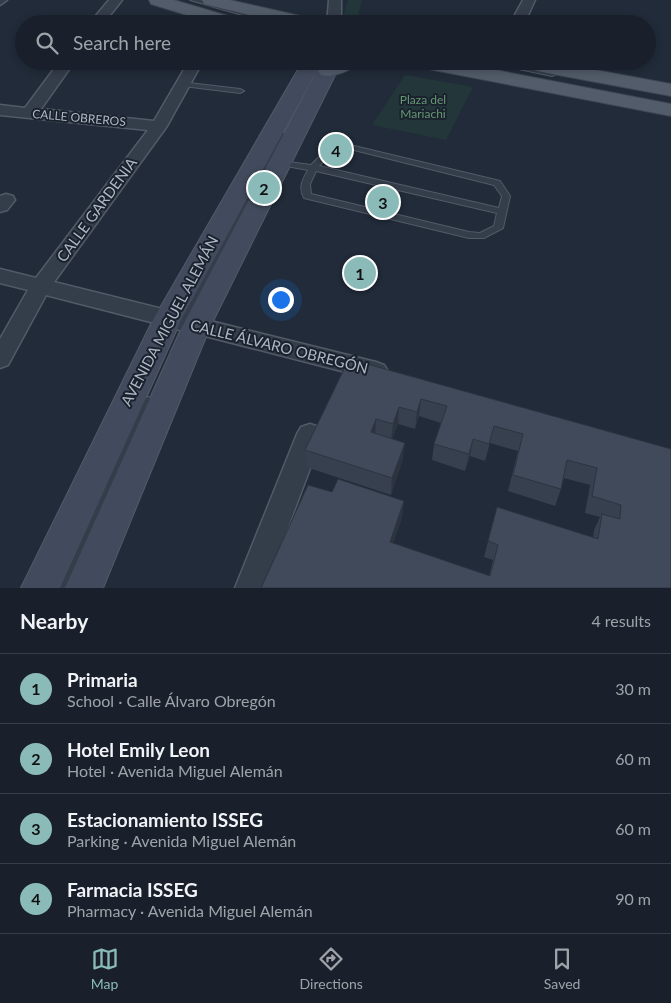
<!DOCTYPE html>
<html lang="en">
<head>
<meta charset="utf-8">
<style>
  body { margin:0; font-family:Lato,sans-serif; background:#222833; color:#f1f3f6 }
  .you { position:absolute; left:280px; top:299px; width:18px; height:18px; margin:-12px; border:4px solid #fff; border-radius:50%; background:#1a73e8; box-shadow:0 0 0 8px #1a73e833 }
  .badge { display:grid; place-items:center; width:32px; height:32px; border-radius:50%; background:#8bbbb9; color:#111; font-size:16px; font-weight:700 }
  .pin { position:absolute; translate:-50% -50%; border:2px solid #fff; box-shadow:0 1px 5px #0006 }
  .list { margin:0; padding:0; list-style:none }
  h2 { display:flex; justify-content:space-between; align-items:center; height:65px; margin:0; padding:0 20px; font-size:21px }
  h2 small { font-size:16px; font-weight:400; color:#9fa3a9 }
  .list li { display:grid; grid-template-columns:32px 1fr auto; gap:15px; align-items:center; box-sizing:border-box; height:70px; padding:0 20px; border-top:1px solid #373e47 }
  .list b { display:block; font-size:19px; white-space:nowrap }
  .list p { margin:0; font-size:16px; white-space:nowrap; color:#9fa3a9 }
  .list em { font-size:16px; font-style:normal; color:#9fa3a9 }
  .icon { flex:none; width:28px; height:28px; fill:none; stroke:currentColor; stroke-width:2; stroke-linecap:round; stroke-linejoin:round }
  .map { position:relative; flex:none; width:671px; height:588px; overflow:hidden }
  .search { position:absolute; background:#19202b; box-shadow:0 2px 8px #0003; left:15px; right:15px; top:15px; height:55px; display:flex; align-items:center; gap:12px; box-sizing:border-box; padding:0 18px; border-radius:28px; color:#9fa3a9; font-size:19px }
  .sheet { height:345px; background:#19202b }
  nav { display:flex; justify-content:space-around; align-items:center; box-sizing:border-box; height:70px; border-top:1px solid #373e47; background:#19202b; font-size:14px; color:#9fa3a9 }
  nav a { display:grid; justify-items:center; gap:2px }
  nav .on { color:#8bbbb9 }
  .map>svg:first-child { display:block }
  .green { fill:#23373a }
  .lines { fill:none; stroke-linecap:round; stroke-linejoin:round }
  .lane-casing { stroke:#525a67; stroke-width:2 }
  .street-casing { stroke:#525a67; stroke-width:3 }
  .secondary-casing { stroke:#525a67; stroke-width:2 }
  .primary-casing { stroke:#3e4653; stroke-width:2 }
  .lane { fill:#343d4a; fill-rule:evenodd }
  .street { fill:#343d4a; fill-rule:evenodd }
  .secondary { fill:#424b5d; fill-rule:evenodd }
  .primary { fill:#525c6a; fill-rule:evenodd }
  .wall { fill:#37404e }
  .shaded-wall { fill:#2d3440 }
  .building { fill:#404a5b; stroke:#2d3440 }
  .labels { text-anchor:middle; stroke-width:4; stroke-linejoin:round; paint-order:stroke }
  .far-park-label { font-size:12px; fill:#669773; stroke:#1a222e }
  .far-street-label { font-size:12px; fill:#afb7c6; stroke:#1a222e }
  .street-label { font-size:15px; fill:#afb7c6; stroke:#1a222e }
</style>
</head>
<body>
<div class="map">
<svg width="671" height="588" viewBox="0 0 671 588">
  <rect width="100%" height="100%" fill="#212b39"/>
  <path class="green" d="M348,0H362L356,23L342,20Z
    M405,75L473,87L446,140L372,125Z"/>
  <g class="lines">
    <g class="lane-casing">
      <path id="lane" d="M190,0H200L285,24H274Z
        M481,61H496L552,72L556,74L552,76Z
        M180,82L240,89L244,91L240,93L183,86L179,84Z
        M280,133H283L287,135L205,285L187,327L186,330H178L177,327L195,285Z
        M337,145H350L500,181L510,196L503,228L484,238H469L304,198C298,187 303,179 308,170L281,165L277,163L281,161L311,165L323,153ZM338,149H350L494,185L502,196L499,208L319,166L328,156ZM316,171L497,213L494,226L480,233L469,232L311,194L310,184Z
        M148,397L152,399L154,402L70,588H56L142,402L144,399Z"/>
    </g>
    <g class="street-casing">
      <path id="street" d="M0,0H7L0,5Z
        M109,0H122L103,24H89Z
        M329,0H341V24H327Z
        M523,0H535L524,24H510Z
        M60,61H75L41,109L154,121L189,61H203L167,126L54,282L376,362L384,365L388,371L384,377L376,380L46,295L8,365L0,368V339L28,290L0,283V269L36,278L148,130L0,115V105L25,108Z
        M6,194L13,196L15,200L7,210L0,212V196Z
        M310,424L319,427L323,434L265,588H235L297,434L301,427Z"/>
    </g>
    <g class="secondary-casing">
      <path id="secondary" d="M303,61H322L181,320L60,588H21L153,320Z
        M329,61L336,63L339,67L210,327L103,588H65L182,327L319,67L322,63Z"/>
    </g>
    <g class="primary-casing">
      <path id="primary" d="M149,0H174L238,19L241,23L216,24L151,4Z
        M202,0H230L318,20L321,24H286L204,4Z
        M334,61H359C353,71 332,78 321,75L318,71L321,67Z
        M409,61H449L671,104V116L418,67L411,65Z
        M547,61L671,84V96L542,72L535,70L532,66L535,62Z"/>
    </g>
    <use href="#lane" class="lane"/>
    <use href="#street" class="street"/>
    <use href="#secondary" class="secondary"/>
    <use href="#primary" class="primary"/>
  </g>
  <path class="wall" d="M349,359L671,449V588H261L332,492L404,501L402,517L393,543L489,576L493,560L484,557L497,507L593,538L594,530L600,517L585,513L590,485L564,478L561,489L555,506L508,491L518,451L490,443L485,461L470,456L465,471L432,460L434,444L441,423L419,416L415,429L398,424L392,439L403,459L391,495L306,467L305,450Z"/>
  <path class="shaded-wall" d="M421,399L419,416L415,429L417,412Z
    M399,407L398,424L391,441L393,424Z
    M376,419L375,436L371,432Z
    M473,439L470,456L465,471L469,454Z
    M405,443L403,459L391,495L392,478Z
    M404,501L402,517L388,558L390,542Z"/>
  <path class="building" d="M349,359L671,449V588H261L308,485L332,492L338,479L404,501L390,542L490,576L498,545L488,541L497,507L598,539L602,514L620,519L621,505L592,496L597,468L567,460L561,489L513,475L523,434L494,426L489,444L473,439L469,454L434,444L447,406L421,399L417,412L399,407L393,424L376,419L371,432L405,443L392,478L305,450Z"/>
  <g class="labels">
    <g class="far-park-label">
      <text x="423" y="104">Plaza del<tspan x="423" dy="14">Mariachi</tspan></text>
    </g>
    <g class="far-street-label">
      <text transform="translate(79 118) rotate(5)" y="4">CALLE OBREROS</text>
    </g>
    <g class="street-label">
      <text transform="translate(97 210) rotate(-54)" y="5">CALLE GARDENIA</text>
      <text transform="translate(170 321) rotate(-62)" y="5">AVENIDA MIGUEL ALEMÁN</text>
      <text transform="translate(279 347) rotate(14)" y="5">CALLE ÁLVARO OBREGÓN</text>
    </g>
  </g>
</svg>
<div class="you"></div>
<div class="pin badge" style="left:360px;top:273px">1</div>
<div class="pin badge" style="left:264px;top:188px">2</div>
<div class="pin badge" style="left:383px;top:202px">3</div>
<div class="pin badge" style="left:336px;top:150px">4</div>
<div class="search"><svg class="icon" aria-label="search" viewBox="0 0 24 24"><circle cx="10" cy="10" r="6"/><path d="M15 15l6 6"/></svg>Search here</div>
</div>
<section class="sheet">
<h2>Nearby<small>4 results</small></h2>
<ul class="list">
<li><span class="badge">1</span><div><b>Primaria</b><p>School · Calle Álvaro Obregón</p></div><em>30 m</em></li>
<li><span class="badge">2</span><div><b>Hotel Emily Leon</b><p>Hotel · Avenida Miguel Alemán</p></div><em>60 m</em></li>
<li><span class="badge">3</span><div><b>Estacionamiento ISSEG</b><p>Parking · Avenida Miguel Alemán</p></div><em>60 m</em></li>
<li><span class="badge">4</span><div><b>Farmacia ISSEG</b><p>Pharmacy · Avenida Miguel Alemán</p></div><em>90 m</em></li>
</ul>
</section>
<nav>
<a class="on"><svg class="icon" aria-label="map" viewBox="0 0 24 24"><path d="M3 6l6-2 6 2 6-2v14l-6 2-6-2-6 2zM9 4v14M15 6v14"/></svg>Map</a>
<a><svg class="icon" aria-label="directions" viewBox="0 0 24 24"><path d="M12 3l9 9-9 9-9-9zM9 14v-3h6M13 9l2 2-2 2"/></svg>Directions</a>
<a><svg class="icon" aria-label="saved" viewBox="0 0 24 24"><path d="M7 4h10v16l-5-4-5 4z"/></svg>Saved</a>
</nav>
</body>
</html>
